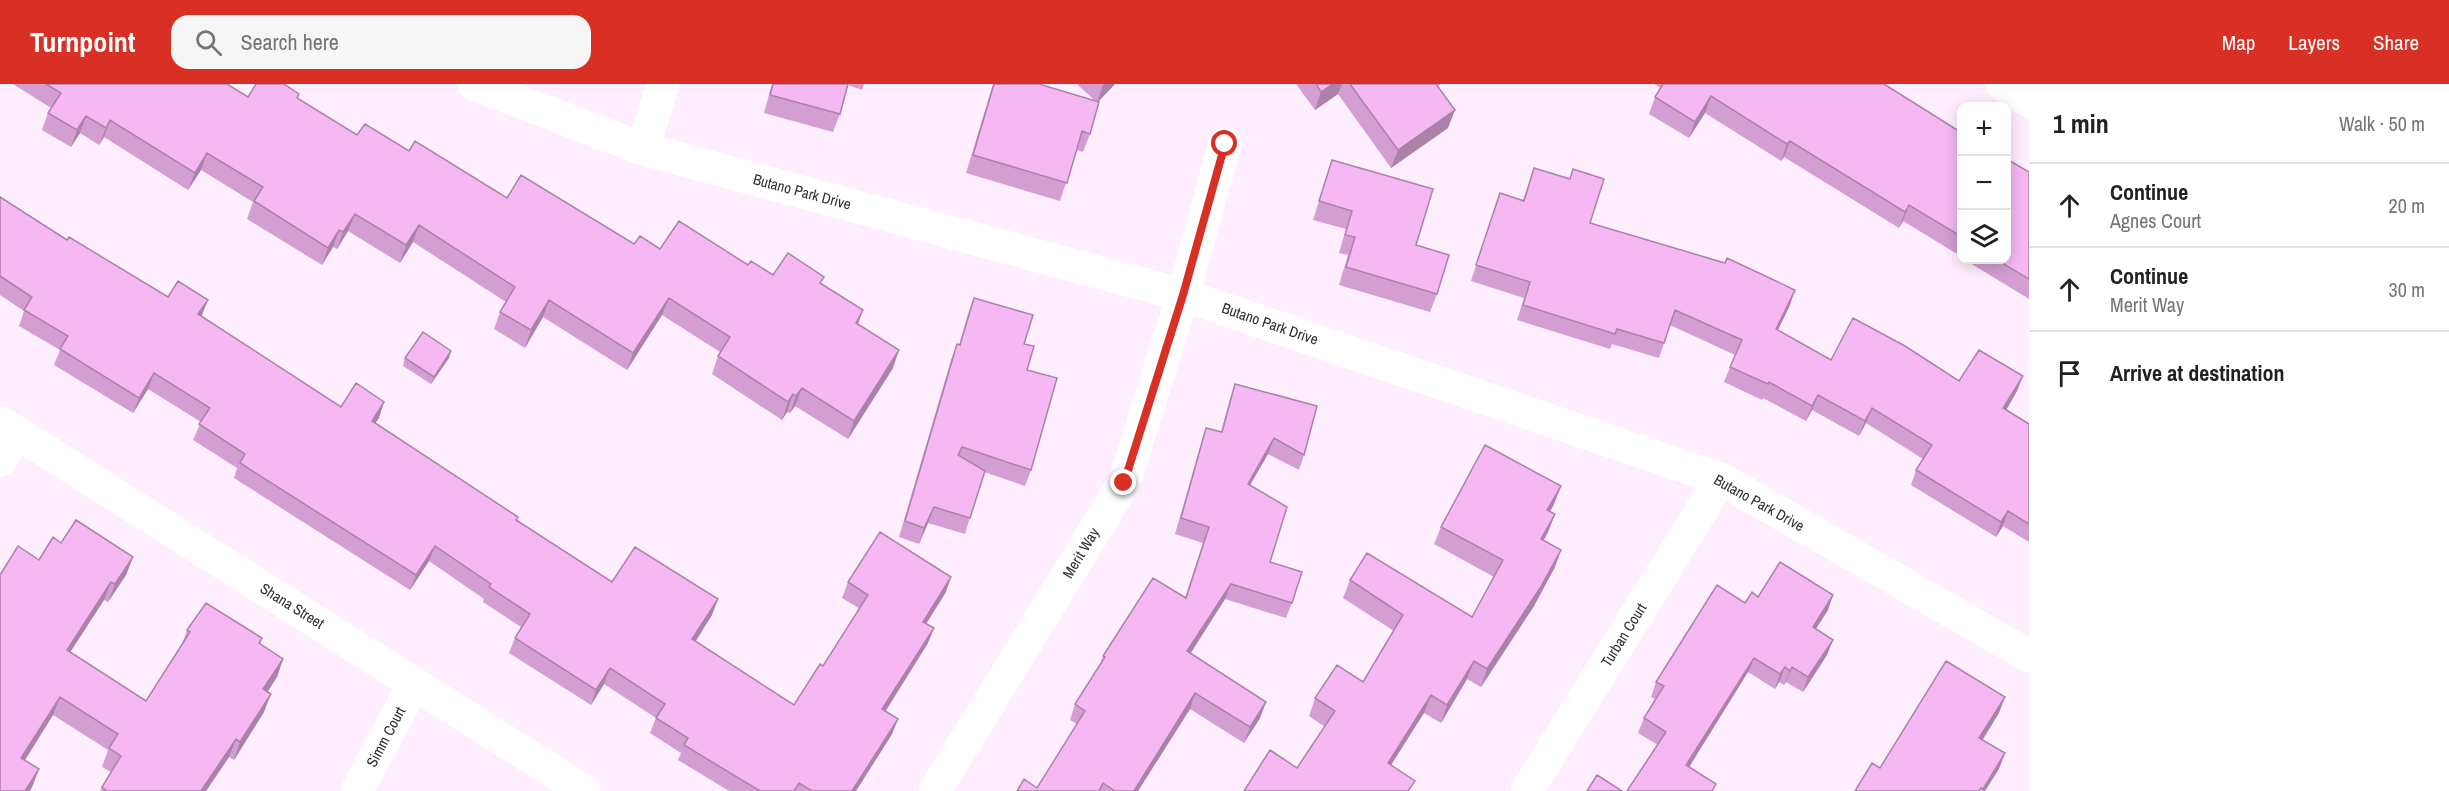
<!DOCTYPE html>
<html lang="en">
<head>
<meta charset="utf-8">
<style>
  body { margin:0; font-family:"Archivo Narrow",sans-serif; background:#f6f6f6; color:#202124 }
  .controls { position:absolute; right:18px; top:18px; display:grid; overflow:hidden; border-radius:12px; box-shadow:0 3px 15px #0003 }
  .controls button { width:54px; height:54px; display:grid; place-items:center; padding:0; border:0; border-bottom:2px solid #e0e0e0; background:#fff; color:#202124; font:30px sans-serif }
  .stop { position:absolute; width:18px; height:18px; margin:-14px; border:4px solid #d93025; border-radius:50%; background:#fff }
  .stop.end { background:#d93025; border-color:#fff; box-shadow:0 2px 6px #0008 }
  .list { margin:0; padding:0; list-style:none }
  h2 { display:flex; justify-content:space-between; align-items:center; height:78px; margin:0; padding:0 24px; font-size:26px }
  h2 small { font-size:20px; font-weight:400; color:#757577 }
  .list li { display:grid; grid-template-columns:39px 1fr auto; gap:18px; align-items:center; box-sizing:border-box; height:84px; padding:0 24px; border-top:2px solid #e0e0e0 }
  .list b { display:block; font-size:22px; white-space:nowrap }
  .list p { margin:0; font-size:20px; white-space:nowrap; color:#757577 }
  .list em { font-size:20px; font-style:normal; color:#757577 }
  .icon { flex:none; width:33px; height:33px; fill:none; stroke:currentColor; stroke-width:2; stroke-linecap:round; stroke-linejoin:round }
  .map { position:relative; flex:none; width:2029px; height:707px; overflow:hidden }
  header { display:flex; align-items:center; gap:36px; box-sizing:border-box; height:84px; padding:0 30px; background:#d93025; color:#fff }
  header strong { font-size:28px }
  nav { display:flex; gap:33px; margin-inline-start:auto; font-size:21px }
  .search { width:420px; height:54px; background:#f6f6f6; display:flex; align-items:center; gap:15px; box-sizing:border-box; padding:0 21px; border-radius:18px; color:#757577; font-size:22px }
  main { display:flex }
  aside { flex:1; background:#fff }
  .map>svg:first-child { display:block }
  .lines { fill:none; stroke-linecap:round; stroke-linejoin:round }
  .street { stroke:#fff; stroke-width:33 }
  .wall { fill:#d39ed1 }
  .shaded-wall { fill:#ac81aa }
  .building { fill:#f5b8f3; stroke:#ac81aa; stroke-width:1.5 }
  .route { stroke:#d93025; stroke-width:8 }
  .labels { text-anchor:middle; stroke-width:6; stroke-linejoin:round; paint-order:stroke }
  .street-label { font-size:15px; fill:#342e33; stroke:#fff }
</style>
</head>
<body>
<header>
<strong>Turnpoint</strong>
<div class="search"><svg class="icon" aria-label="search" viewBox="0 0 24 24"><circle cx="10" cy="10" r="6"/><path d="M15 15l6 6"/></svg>Search here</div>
<nav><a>Map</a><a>Layers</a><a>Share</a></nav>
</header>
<main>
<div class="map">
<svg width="2029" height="707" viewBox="0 0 2029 707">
  <rect width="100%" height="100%" fill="#ffeffe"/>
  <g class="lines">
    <path class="street" d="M474,0L643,65L1183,211L1721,395L2029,572
      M2002,0L2029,17
      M643,65L663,0
      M0,338L584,707
      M0,376L17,349
      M357,707L414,600
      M935,707L1124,399L1183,211L1225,60
      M1527,707L1721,395"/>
  </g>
  <path class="wall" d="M13,0H227L248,13L298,14L357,51L409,67L507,114L634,160L748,181L773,191L822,200L858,240L893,284L848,355L795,322L790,329L787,328L782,336L712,290L718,272L720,268L662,231L627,286L543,233L525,264L494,245L500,228L506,218L413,158L400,179L348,147L337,165L333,163L322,181L247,135L253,118L201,86L188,106L104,53L99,61L80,49L71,63L42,46L48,29L51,24Z
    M772,0H864L862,6L848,1L840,30L833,48L764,29Z
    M993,0H1039L1094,16L1077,0H1115L1098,18L1090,50L1083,68L1077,66L1060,117L966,89Z
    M1296,0H1441L1438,2L1448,44L1391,84L1338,10L1315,26Z
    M1654,0H1884L1962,49V173L1903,137L1899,144L1784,73L1781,77L1705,29L1689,54L1649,30L1655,13L1661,4Z
    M1332,76L1416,161L1437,210L1430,228L1339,201L1348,171L1339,169L1346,145L1313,136Z
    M1534,84L1590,139L1790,221L1778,246L1831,276L2017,307L2006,326L2029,340V458L2003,442L1996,453L1911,401L1916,386L1923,375L1866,339L1859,352L1812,326L1806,337L1763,314L1762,316L1724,298L1735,271L1670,241L1659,274L1612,260L1610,265L1517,236L1524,214L1471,197L1500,109L1523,116Z
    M2029,88V215L1965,176H2007Z
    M0,113L67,156L201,232L341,323L379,334L375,339L517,436L612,498L712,531L695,557L794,621L823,582L860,525L842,514L848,498L946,508L926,539L928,559L885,627L898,635L892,650L856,707H729L678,676L681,669L650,649L656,634L604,600L591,621L509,569L515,554L521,543L483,518L484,515L429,477L410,506L234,394L237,384L193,356L201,338L148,305L133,329L54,281L60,266L19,242L24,227L0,211Z
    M974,214L1024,260L1027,286L1031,386L1025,402L984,388L965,450L928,439L919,460L899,453L951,276L957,260L959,261L968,230Z
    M405,274H449L431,300L403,282Z
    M1235,300L1304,371L1299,386L1268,370L1250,401L1270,478L1292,519L1286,534L1225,515L1190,569L1266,618L1260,634L1244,659L1190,625L1138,707H1017L1037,704L1077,640L1070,636L1075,620L1099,583L1103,572L1185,514L1203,459L1175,450L1201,360L1206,344L1221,348L1230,315Z
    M1561,402L1554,420L1550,428L1555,430L1548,448L1544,456L1555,483L1534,522L1481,603L1467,595L1441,639L1424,629L1297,684L1325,643L1309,632L1315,614L1363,598L1394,547L1343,514L1350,496L1472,533L1494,493L1434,460L1441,443Z
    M133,473L126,491L108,518L104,516L70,568L146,617L182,560L187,546L262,554L260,560L283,575L277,593L267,608L264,628L234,676L229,673L206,707H100L102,703L111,688L102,683L108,666L53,631L25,676L39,685L32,703L0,707L39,476Z
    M1758,513L1828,526L1816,545L1827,571L1803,608L1786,598L1784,601L1779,598L1775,605L1748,588L1689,683L1714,707L1658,661L1638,649L1644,634L1655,615L1651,613L1656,598L1745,519Z"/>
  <path class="shaded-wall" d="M1104,0H1115L1097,19L1103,1Z
    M1333,0H1342L1338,10L1315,26L1321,8Z
    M1711,12L1705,29L1689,54L1695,38Z
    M1455,26L1448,44L1391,84L1398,66Z
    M86,32L80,49L71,63L77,46Z
    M110,36L104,53L99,61L106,44Z
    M1790,57L1784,73L1781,77L1787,60Z
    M207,69L201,86L188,106L195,89Z
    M1909,121L1903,137L1899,144L1905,128Z
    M355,130L348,147L337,165L343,148Z
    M419,141L413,158L400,179L406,161Z
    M339,146L333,163L322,181L328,164Z
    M1795,206L1790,221L1771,260L1776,245Z
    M669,214L662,231L627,286L633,269Z
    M208,216L202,231L193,246L198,230Z
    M549,216L543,233L525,264L531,246Z
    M863,226L857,243L856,239Z
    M899,266L893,284L848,355L854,337Z
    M451,267L449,274L431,300L434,293Z
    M154,289L148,305L133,329L139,314Z
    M2023,292L2017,307L1998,340L2003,324Z
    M802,304L795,322L790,329L796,312Z
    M793,310L787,328L782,336L788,318Z
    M1818,311L1812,326L1806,337L1812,322Z
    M384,318L379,334L366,352L372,337Z
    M1872,324L1866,339L1859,352L1865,337Z
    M1274,354L1268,370L1242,415L1248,400Z
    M1561,402L1554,420L1541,444L1547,426Z
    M934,423L928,439L919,460L924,444Z
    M2008,427L2003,442L1996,453L2001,438Z
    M1555,430L1548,448L1535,472L1541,455Z
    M435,462L429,477L410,506L416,491Z
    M1561,466L1555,483L1534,522L1481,603L1487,585Z
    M133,473L126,491L108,518L115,500Z
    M951,493L946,508L918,553L923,538Z
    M111,498L104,516L60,584L67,566Z
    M1231,500L1225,515L1182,583L1187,567Z
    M1833,511L1828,526L1807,558L1813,543Z
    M718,515L712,531L687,571L692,555Z
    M934,544L928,559L877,641L882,625Z
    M1833,556L1827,571L1803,608L1808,593Z
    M1754,574L1748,588L1681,696L1686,681Z
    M283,575L277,593L257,624L263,605Z
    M1474,577L1467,595L1441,639L1447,621Z
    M1785,583L1779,598L1775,605L1780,590Z
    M1792,583L1786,598L1784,601L1790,587Z
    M610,584L604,600L591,621L596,606Z
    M1195,609L1190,625L1138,707H1134Z
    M271,610L264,628L234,676L240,658Z
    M1431,611L1424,629L1381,697L1388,679Z
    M60,613L53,631L15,692L21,674Z
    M2005,613L1999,629L1974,670L1979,654Z
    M1266,618L1260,634L1244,659L1250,643Z
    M898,635L892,650L856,707H852Z
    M236,655L229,673L206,707H201Z
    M2005,669L1999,685L1985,707H1982Z
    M39,685L32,703L30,707H25Z"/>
  <path class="building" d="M46,0H227L248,13L256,0H284L299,10L297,14L357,51L365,40L409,67L415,57L507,114L521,91L634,160L640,152L660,165L679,137L748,181L751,177L773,191L788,169L824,193L820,199L863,226L856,239L899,266L854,337L802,304L796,312L793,310L788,318L718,272L730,253L669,214L633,269L549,216L531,246L500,228L515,203L419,141L406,161L355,130L343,148L339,146L328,164L254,117L263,103L207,69L195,89L110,36L106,44L86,32L77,46L48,29L61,9Z
    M773,0H848L840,30L770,11Z
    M994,0H1039L1099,18L1090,50L1082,47L1067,99L973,71Z
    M1316,0H1333L1321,8Z
    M1350,0H1436L1455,26L1398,66Z
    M1663,0H1884L1962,49V153L1909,121L1905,128L1790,57L1787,60L1711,12L1695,38L1655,13Z
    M2007,75L2029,88V195L1997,176H2007Z
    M1332,76L1433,105L1416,161L1449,171L1437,210L1346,183L1355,153L1345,151L1352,127L1319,117Z
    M1534,84L1570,95L1573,85L1604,95L1590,139L1725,179L1727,174L1795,206L1776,245L1831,276L1853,234L1905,262L1959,297L1979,266L2023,292L2003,324L2029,340V440L2008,427L2001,438L1916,386L1932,361L1872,324L1865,337L1818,311L1812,322L1769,298L1768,300L1730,283L1742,256L1675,226L1664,259L1617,245L1615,250L1523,221L1530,198L1476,181L1500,109L1524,117Z
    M0,113L67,156L69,153L168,213L178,197L208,216L198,230L341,323L356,299L384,318L372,337L518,433L516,436L612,498L635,463L718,515L692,555L794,621L820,580L823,582L868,511L848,498L880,448L951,493L923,538L934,544L882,625L898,635L852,707H812L799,699L794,707H760L684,661L688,654L656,634L665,620L610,584L596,606L515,554L530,530L489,503L491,500L435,462L416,491L240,379L245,370L199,340L210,324L154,289L139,314L60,265L68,252L24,226L32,213L0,192Z
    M974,214L1033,231L1024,260L1034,262L1027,286L1057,294L1031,386L962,363L958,371L985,387L970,434L934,423L924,444L905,437L957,260L960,261Z
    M423,248L451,267L434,293L405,274Z
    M1235,300L1317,322L1304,371L1274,354L1248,400L1287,423L1270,478L1302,488L1292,519L1231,500L1187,567L1266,618L1250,643L1195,609L1134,707H1115L1103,699L1099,707H1017L1024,695L1037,704L1085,627L1075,620L1105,573L1103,572L1153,494L1186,514L1209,443L1181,434L1206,344L1222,348Z
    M1485,361L1561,402L1547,426L1555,430L1541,455L1561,466L1540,504L1487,585L1474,577L1447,621L1431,611L1388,679L1415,697L1408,707H1244L1270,666L1297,684L1335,627L1315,614L1337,581L1363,598L1403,531L1350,496L1367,469L1472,533L1503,476L1441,443Z
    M76,436L133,473L115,500L111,498L67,566L146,617L190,548L187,546L206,519L262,554L259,559L283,575L263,605L271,610L240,658L236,655L201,707H107L102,703L121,672L109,664L118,650L60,613L21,674L39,685L25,707H0V491L18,462L39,476L53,453L61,459Z
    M1780,478L1833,511L1813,543L1833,556L1808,593L1792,583L1790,587L1785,583L1780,590L1754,574L1686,681L1716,700L1712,707H1627L1666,648L1644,634L1664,602L1656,598L1717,501L1745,519L1752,508L1758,513Z
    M1946,577L2005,613L1979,654L2005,669L1983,705L1981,704L1979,707H1855L1872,679L1880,684Z
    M1597,691L1622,707H1587Z"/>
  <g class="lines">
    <path class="route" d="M1124,399L1183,211L1225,60"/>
  </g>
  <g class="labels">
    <g class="street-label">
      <text transform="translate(802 108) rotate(15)" y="5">Butano Park Drive</text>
      <text transform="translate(1270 240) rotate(19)" y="5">Butano Park Drive</text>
      <text transform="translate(1759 419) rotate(29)" y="5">Butano Park Drive</text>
      <text transform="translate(1081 469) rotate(-59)" y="5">Merit Way</text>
      <text transform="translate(292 522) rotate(32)" y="5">Shana Street</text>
      <text transform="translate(1624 551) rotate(-58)" y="5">Turban Court</text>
      <text transform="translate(386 653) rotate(-62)" y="5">Simm Court</text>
    </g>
  </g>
</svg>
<div class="controls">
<button>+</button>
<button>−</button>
<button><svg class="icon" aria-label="layers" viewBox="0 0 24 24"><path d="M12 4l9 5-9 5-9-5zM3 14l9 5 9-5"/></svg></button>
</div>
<div class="stop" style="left:1225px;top:60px"></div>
<div class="stop end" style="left:1124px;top:399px"></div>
</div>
<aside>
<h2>1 min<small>Walk · 50 m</small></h2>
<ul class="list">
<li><svg class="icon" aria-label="ahead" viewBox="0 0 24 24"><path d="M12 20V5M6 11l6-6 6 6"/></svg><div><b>Continue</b><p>Agnes Court</p></div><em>20 m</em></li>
<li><svg class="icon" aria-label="ahead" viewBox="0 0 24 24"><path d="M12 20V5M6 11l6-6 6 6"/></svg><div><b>Continue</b><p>Merit Way</p></div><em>30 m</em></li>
<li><svg class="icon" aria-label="arrive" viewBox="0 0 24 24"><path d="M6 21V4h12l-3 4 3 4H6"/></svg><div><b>Arrive at destination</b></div></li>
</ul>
</aside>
</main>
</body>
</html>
